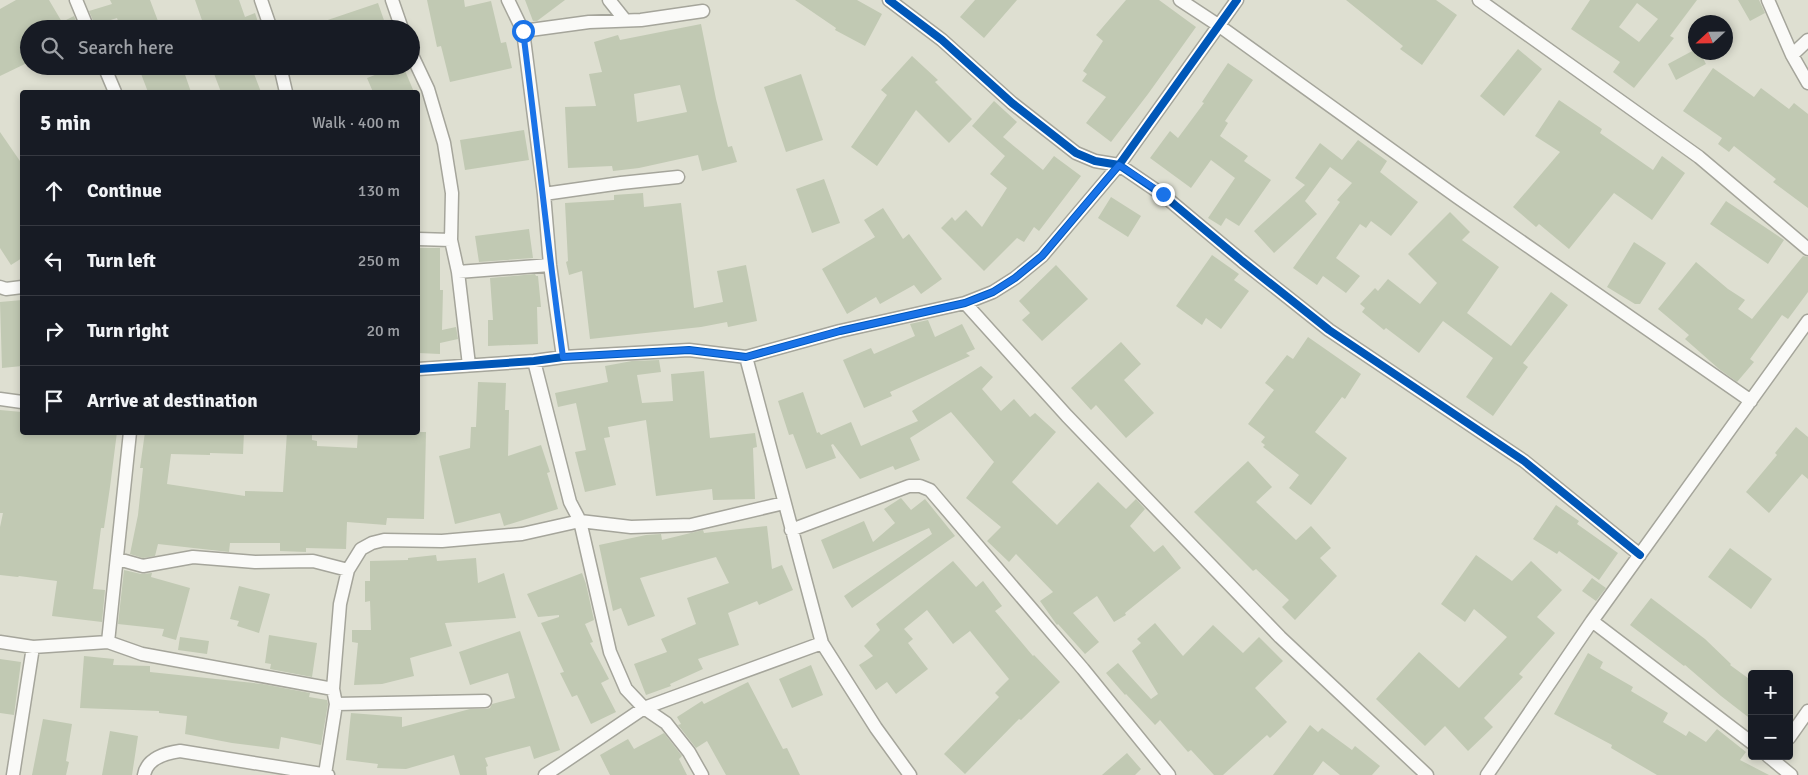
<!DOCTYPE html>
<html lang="en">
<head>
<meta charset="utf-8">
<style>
  body { margin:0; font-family:Signika,sans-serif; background:#20242c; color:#f1f3f6 }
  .controls { position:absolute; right:15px; bottom:15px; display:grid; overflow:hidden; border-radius:5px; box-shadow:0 2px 8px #0003 }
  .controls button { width:45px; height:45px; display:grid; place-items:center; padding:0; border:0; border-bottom:1px solid #363941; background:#171b24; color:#f1f3f6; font:25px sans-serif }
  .compass { position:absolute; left:1688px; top:15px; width:45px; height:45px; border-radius:50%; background:#171b24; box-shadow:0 2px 8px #0003; rotate:248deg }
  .stop { position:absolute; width:15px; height:15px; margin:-11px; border:4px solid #1a73e8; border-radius:50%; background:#fff }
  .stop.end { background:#1a73e8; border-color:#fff; box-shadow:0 1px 5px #0008 }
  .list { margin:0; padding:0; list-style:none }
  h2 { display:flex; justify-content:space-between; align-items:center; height:65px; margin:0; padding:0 20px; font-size:21px }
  h2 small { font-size:16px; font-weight:400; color:#9ea1a6 }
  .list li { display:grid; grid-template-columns:32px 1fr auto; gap:15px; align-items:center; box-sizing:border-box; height:70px; padding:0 20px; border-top:1px solid #363941 }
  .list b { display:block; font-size:19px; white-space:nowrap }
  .list em { font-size:16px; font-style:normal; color:#9ea1a6 }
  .icon { flex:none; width:28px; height:28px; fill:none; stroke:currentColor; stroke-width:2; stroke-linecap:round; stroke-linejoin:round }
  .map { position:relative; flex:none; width:1808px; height:775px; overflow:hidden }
  .search { position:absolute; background:#171b24; box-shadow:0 2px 8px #0003; left:20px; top:20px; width:400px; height:55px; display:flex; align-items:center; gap:12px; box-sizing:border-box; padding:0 18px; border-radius:28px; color:#9ea1a6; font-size:19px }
  .panel { position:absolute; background:#171b24; box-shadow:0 2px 8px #0003; left:20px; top:90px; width:400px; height:345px; border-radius:5px }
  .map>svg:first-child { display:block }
  .building { fill:#c1c9b3; fill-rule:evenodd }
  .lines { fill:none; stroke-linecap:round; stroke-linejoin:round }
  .street-casing { stroke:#a5a59b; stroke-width:15 }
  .street { stroke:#fafaf8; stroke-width:12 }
  .cycleway-casing { stroke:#fff; stroke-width:11 }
  .cycleway { stroke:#0057b8; stroke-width:8 }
  .route { stroke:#1a73e8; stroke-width:6 }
</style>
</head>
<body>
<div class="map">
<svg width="1808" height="775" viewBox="0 0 1808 775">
  <rect width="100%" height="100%" fill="#dedfd1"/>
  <path class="building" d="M16,0H49L62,22L74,16L79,29H29V62L0,76V9Z
    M110,0H150L161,29H121L117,18L95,25L89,11L112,4Z
    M195,0H239L245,17L255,13L259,25L250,29H205Z
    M427,0H464L465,7L491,1L501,43L506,42L512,68L450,82L441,46L437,47Z
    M525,0H565L537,21H533Z
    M795,0H857L882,14L865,46L835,30L836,28Z
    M975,0H1017L984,38L960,17Z
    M1126,0H1159L1196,27L1148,94L1111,142L1086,123L1106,97L1082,81L1087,74L1083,71L1103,41L1096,35Z
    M1346,0H1436L1457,15L1422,65L1400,49L1403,46Z
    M1590,0H1697L1670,36L1674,38L1634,88L1613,72L1620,62L1571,29ZM1637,3L1658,19L1639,42L1619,27Z
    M1738,0H1759L1765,13L1750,21Z
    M378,3L387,29H310V26Z
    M701,24L716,99L728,147L732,146L737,162L702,171L698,155L639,168L613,171L612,166L568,168L565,107L596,106L589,74L602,72L594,42L618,35L620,40ZM680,85L687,112L637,122L634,94Z
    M1518,49L1542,69L1504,116L1480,96Z
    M1696,49V52H1700L1706,64L1676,80L1668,64Z
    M912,56L938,80L935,82L972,119L949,143L916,110L877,166L851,147L887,95L881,90Z
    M1228,63L1253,80L1225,121L1228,123L1220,136L1248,156L1244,161L1271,180L1239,226L1226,218L1221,226L1208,218L1235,178L1211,160L1191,188L1150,158L1170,131L1178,138L1204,103L1202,102Z
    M138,66H182L191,92H148Z
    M211,66H251L261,92H221Z
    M398,66H403L414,92H373L367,78Z
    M1713,68L1754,97L1761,88L1789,109L1794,103L1808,114V208L1773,182L1776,179L1734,146L1729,152L1718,144L1722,138L1683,111Z
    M801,74L823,140L786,152L764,87Z
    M1559,100L1602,129L1600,133L1653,170L1662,156L1685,173L1652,220L1614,193L1569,249L1539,224L1536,227L1513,207L1560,152L1535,136Z
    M994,101L1017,122L1003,137L1043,170L1054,156L1081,176L1039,231L1034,227L1024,242L1017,238L984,271L941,228L952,217L955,221L966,210L982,227L1007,188L990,174L1005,156L972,126Z
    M524,130L529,160L465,170L460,140Z
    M0,132L22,164V258L11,265L0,248Z
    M1358,140L1387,161L1380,172L1418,202L1391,236L1371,221L1366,228L1360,224L1336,258L1360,276L1346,293L1323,276L1317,285L1293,268L1340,202L1337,200L1352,183L1330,167L1305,201L1317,214L1274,253L1254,231L1305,185L1295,178L1320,143L1342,160Z
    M824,179L840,223L812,233L796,189Z
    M643,193L644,207L681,203L694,308L723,302L717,271L746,265L757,321L728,327L727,322L701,327L590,339L582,271L569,275L566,262L568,261L565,203L614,200V195Z
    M1111,197L1141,216L1128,237L1098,218Z
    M1726,201L1784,240L1768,264L1710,224Z
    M883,208L903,239L909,234L942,279L921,294L914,285L880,304L876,297L847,314L822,269L875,237L864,220Z
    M1450,212L1470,232L1462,240L1499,267L1467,313L1511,346L1551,292L1568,305L1523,363L1528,367L1493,416L1466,397L1493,358L1443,321L1419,353L1386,328L1384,330L1362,312L1365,308L1360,304L1375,288L1378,291L1388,279L1420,304L1437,283L1408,254Z
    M529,229L533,258L479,262L475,236Z
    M1634,242L1666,263L1640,304H1635L1607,287Z
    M418,248H440V290H443L442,330L456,327L458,339L440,343V354L418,353Z
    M1212,255L1239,274L1234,280L1249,291L1221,329L1206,318L1202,325L1176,306Z
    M1803,256L1808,257V292L1788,319L1782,315L1750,359L1754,362L1737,382L1719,369L1685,339L1689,335L1658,309L1696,262L1728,289L1745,300L1738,309L1752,319Z
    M1056,265L1088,299L1042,341L1022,320L1030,313L1019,301Z
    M535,274L536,276H538L541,307H537L538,344L488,346V320H493L490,278Z
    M22,300V366L2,368L0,302Z
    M928,320L935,337L962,324L975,349L966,353L970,356L890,392L892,396L864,408L843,360L871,348L874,354L915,336L910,324Z
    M1308,337L1361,374L1345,399L1342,397L1315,432L1347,458L1311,505L1289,488L1299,475L1263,447L1265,445L1261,442L1265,437L1248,424L1274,390L1265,383L1287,355L1293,359Z
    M1121,342L1141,364L1124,380L1154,413L1126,438L1096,405L1091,410L1071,388Z
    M659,360L661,372L637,375L642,403L673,401L671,374L704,371L710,438L755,433L757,447L753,448L755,499L713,500L712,489L656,496L646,420L608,427L610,437L604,438L616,485L585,492L575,452L586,450L576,403L558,407L555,393L608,382L605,366L632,361Z
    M981,366L993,377L982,389L1001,411L1014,399L1030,417L1035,413L1056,432L1012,482L1014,484L1057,525L1098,482L1126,509L1136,499L1145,509L1130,526L1154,552L1163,545L1181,568L1125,613L1126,615L1114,622L1097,596L1073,613L1099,642L1085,654L1058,624L1057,625L1040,601L1053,592L1016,554L1009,562L987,541L1001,527L966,498L994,462L951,412L910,438L920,460L895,470L893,466L860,479L833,444L831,445L836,458L806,469L793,434L789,435L778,401L803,392L817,433L819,432L821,435L851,422L861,446L918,421L912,411Z
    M478,382L506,383L505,410H509L508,456L541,445L550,472L547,473L558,509L504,526L500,513L455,524L439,456L470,448L471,427H476Z
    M0,410L22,412V432H117L110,487L104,528H101L93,589L105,590L102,622L52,616L57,581L19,576L18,577L0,575V527L3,513H0Z
    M1796,427L1808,437V479L1802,474L1769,513L1746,492L1777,455L1775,453Z
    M145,432H244L243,454L210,453V455L171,454L167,484L245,496V491L283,492L287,432H312V440L317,441V446L357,448L358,432H426L424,519L387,518L386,525L347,522L346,549L306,548V552L280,551V543H230L229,552L158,544L155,556L143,558L130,554L138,515L143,468H140Z
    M1248,461L1272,487L1256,502L1296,540L1311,526L1331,548L1320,558L1337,576L1295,620L1282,607L1289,600L1256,569L1253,571L1194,512Z
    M901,498L911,510L925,499L955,536L852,608L844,596L932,534L929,528L833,569L821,540L864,521L873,542L895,523L884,509Z
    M1556,505L1579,521L1577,524L1618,553L1599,580L1559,551L1557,554L1533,539Z
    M767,526L772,569L782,565L793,590L759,605L757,601L728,613L739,645L698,659L703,669L670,684L671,686L646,695L634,664L667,652L661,639L696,624L687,598L729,583L716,557L640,578L655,616L628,626L621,608L613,611L599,545L646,535L661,534L662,540L703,530L704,533Z
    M1730,548L1772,579L1751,609L1708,577Z
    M436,555L437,561L476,558L478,583L504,573L516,618L445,623L452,646L410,658L414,676L382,684L354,685L358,643L352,642V630H371L370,601L365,602V581H370V561L408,560V558Z
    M1476,555L1512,581L1531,561L1562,590L1537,617L1555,633L1519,674L1523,677L1484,718L1493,727L1468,751L1445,726L1425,746L1376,699L1419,652L1459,688L1507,637L1474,609L1465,622L1441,604Z
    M953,561L976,587L983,581L1002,606L995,611L1033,656L1034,655L1060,682L1021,720L1019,719L965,774L944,754L999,697L995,693L1009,679L970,631L953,644L927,610L904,629L913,639L908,643L928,669L896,694L887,682L876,690L859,665L873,656L864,646L880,630L876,624Z
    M124,570L141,574L152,573L151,577L190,588L176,640L162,636L164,629L118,624Z
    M582,573L586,584L594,620L585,624L593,642L590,643L609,679L601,683L616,712L591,724L577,695L572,697L560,673L564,672L541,623L559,617V615L538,617L527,594Z
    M1592,578L1606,588L1596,601L1582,591Z
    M239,586L270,594L259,633L237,626L239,621L230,619Z
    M1651,598L1705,639L1731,664L1730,665L1752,681V720L1721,696L1685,665L1684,666L1630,625Z
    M1155,623L1183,656L1213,625L1243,653L1259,637L1283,661L1255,688L1287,722L1270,738L1267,735L1223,775H1214L1191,750L1188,752L1160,720L1155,725L1126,694L1125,695L1106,673L1118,663L1151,699L1158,694L1132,651L1141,643L1137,639Z
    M520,631L560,750L534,759L530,746L485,758L488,766L486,767L487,775H460L454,755L406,769L377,768L378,764L346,760L351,713L402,717V727L470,709H486L490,708L492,704L515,698L508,673L470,685L459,652Z
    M269,635L317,643L312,677L270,669L271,664L265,663Z
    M180,637L209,641L207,654L178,650Z
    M1588,653L1603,662L1600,668L1633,687L1631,691L1668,713L1663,722L1686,736L1689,731L1706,742L1717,729L1746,752L1740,760L1769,775H1657L1611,748L1612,745L1554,714Z
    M84,656L114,659L113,665L150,666V672L262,684L310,693L309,697L327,700L328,704L321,745L281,737L279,749L232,743L185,734L187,716L159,713V711L80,708Z
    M0,659L21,662L14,715L0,713Z
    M811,665L823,695L792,708L779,679Z
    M748,682L783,749L787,748L800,775H726L707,741L696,748L678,725L681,724L677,717L702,701L704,704Z
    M43,719L72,724L66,761L69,762L66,775H32Z
    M1310,725L1318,732L1322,728L1352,750L1355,746L1380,766L1372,775H1340L1323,761L1313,775H1273Z
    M110,731L138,736L132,775H102Z
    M664,733L682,756L679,759L687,775H610L600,755L628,739L634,749Z
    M1127,753L1141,769L1135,775H1102Z"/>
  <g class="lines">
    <g class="street-casing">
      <path id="street" d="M76,0L88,29
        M261,0L271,29
        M392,0L402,29
        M508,0L523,31L544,194L550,265L563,357
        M609,0L625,20
        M889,0L942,40L1012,103L1076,153L1095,161L1119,165L1163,195L1242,261L1329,330L1524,461L1640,555
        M1180,0L1218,25L1457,197L1751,401
        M1479,0L1699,157L1808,249
        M1768,0L1792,55L1808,83
        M523,31L589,22L641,20L703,11
        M411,53L428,89L444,143L452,193L451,240L458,272L469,365
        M1792,55L1808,40
        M104,66L115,92
        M280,66L286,92
        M544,194L621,183L678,177
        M418,239L451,240
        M458,272L550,265
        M0,287L6,289L22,287
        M965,303L1067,416L1280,637L1427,775
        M746,357L822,643L876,728L910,775
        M534,361L570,502L580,521L610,652L626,689L644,708L666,723L689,752L702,775
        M418,369L534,361L563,357L689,350L746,357L840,331L965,303L993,292L1015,278L1042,256L1119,165L1237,0
        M0,399L22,402
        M791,530L909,486H920L930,490L1083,669L1169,775
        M118,559L143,566L193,557L255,562L313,561L348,570
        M1592,621L1752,743
        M0,642L33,647L108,642L142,654L333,689
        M108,642L130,432
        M336,704L485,701
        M1789,738L1808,711
        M1768,756L1791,775
        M325,774L336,704L333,689L340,604L348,570L361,549L372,543L384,540L442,541L522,534L580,521L631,527L691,525L784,503
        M13,775L33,647
        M144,775C147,758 166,753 180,751L328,775
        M545,775L644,708L822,643
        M1487,775L1592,621L1808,321"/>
    </g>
    <use href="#street" class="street"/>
    <g class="cycleway-casing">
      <path id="cycleway" d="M889,0L942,40L1012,103L1076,153L1095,161L1119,165L1163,195L1242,261L1329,330L1524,461L1640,555
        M418,369L534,361L563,357L689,350L746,357L840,331L965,303L993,292L1015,278L1042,256L1119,165L1237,0"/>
    </g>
    <use href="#cycleway" class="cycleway"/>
  </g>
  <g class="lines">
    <path class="route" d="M523,31C537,140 548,249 563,357L689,350L746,357L840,331L965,303L993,292L1015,278L1042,256L1119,165L1163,194"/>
  </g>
</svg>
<div class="controls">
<button>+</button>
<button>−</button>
</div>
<svg class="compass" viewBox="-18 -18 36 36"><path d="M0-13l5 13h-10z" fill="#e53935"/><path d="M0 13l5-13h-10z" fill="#9ea1a6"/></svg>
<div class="stop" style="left:523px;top:31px"></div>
<div class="stop end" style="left:1163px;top:194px"></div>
<div class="search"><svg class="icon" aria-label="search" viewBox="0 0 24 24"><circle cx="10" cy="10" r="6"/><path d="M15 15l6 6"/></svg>Search here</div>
<section class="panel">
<h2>5 min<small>Walk · 400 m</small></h2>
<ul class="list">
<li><svg class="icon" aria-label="ahead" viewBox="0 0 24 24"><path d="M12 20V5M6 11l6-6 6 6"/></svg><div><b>Continue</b></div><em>130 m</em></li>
<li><svg class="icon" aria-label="left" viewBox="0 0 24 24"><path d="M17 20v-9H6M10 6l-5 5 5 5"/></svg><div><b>Turn left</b></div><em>250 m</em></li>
<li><svg class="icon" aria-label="right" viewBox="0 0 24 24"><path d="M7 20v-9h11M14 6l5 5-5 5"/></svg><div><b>Turn right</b></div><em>20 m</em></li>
<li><svg class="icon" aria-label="arrive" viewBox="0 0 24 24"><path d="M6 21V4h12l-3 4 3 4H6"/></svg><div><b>Arrive at destination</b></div></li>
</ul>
</section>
</div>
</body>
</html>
